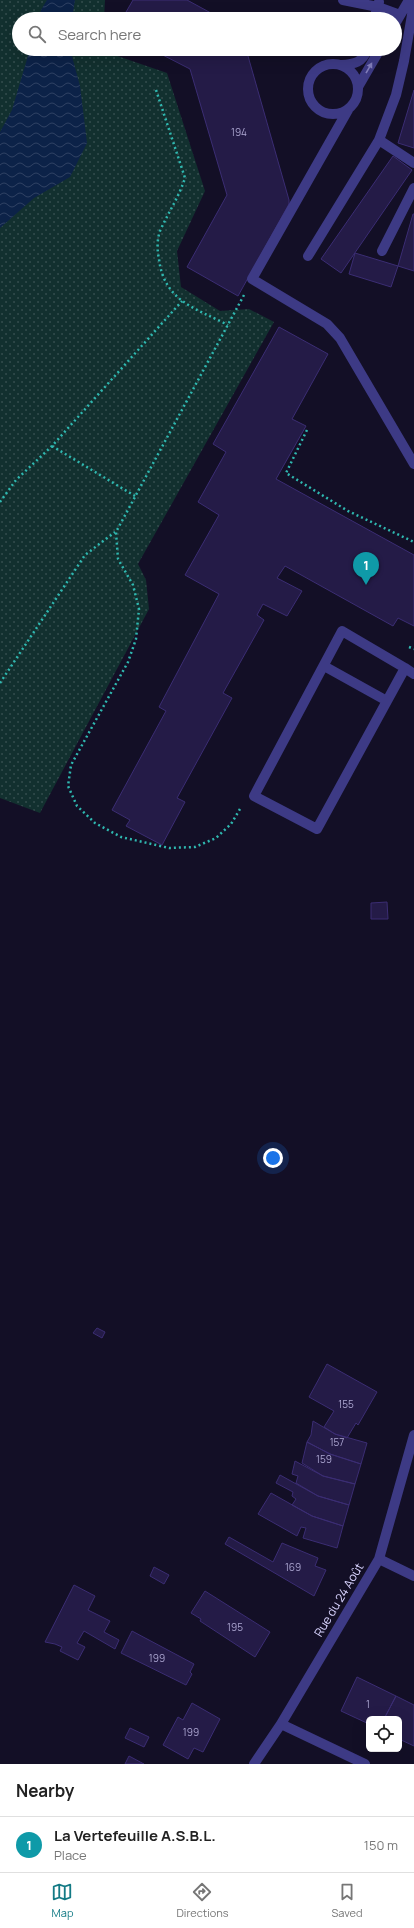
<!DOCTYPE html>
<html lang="en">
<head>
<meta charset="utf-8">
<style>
  body { margin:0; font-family:Manrope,sans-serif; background:#f2f2f2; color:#222 }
  .controls { position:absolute; right:12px; bottom:12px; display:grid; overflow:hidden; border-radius:6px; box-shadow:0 4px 16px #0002 }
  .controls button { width:36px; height:36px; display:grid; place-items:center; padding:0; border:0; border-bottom:1px solid #e0e0e0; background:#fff; color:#222; font:20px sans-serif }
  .you { position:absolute; left:273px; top:1158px; width:14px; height:14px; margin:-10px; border:3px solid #fff; border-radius:50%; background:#1a73e8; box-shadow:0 0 0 6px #1a73e833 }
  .badge { display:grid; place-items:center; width:26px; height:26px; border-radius:50%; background:#137a85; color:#fff; font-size:13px; font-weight:700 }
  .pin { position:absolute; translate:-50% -33px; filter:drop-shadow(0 1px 2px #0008) }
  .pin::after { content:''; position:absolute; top:21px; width:14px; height:12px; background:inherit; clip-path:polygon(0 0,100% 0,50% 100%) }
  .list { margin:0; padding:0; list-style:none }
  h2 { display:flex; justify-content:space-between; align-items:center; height:52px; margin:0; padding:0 16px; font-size:17px }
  h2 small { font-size:13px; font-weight:400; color:#767676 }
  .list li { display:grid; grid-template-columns:26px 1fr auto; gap:12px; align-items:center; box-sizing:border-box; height:56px; padding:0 16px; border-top:1px solid #e0e0e0 }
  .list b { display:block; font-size:15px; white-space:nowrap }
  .list p { margin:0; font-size:13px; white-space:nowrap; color:#767676 }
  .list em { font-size:13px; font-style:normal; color:#767676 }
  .icon { flex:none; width:22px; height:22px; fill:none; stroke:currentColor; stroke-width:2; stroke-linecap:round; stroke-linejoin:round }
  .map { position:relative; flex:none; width:414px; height:1764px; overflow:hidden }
  .search { position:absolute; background:#fff; box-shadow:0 4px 16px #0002; left:12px; right:12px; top:12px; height:44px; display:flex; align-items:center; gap:10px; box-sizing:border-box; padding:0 14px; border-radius:22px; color:#767676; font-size:15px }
  .sheet { height:108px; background:#fff }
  nav { display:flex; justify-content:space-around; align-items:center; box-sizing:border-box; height:56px; border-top:1px solid #e0e0e0; background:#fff; font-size:11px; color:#767676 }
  nav a { display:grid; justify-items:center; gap:2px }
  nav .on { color:#137a85 }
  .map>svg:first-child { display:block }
  .garden { fill:url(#garden-dots) }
  .water { fill:url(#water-waves) }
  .building { fill:#241b47; stroke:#3b2d73 }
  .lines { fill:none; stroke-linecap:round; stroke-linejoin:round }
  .path { stroke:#2fb8b0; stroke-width:2.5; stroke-dasharray:2 3; stroke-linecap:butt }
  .service { stroke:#3d3a85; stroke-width:10 }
  .minor { stroke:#3d3a85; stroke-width:10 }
  .oneway { fill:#837fbc }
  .labels { text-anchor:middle; stroke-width:3.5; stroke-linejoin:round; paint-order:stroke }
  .number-label { font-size:10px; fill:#aca6d1 }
  .street-label { font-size:12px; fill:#d9d4ff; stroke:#130f26 }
</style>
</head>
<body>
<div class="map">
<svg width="414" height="1764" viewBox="0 0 414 1764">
  <defs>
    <pattern id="garden-dots" width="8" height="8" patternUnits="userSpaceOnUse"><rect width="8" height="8" fill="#12302f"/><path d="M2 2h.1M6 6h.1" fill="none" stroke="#344d4e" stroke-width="1.8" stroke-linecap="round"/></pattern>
    <pattern id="water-waves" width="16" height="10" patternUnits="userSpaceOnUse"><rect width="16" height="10" fill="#0c2248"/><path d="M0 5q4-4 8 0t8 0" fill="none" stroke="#2f4163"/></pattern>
  </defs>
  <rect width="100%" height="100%" fill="#130f26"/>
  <path class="garden" d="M0,0H105L104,19H19V49H102L103,51L167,73L205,191L177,251L181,287L220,311L249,309L274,322L138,564L146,580L149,609L40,813L0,798Z"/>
  <path class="water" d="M47,0H75L72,19H39L41,10Z
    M30,49H70L80,86L87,143L70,177L34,198L0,228V132L12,110Z"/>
  <path class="building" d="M133,0H187L222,19H122Z
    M151,49H246L289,200V204L238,296L187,267L227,195L190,69Z
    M414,90V148L398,143Z
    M393,156L412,170L341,273L321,259Z
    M413,214H414V271L398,266Z
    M355,253L398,266L391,287L349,274Z
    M279,327L328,354L292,419L306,426L276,479L414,555V626L398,618L393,626L285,566L277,578L302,591L287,616L263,604L257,615L264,620L223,693L232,698L177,798L185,802L162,845L126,826L130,820L112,810L166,711L159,707L219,594L185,575L219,515L198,502L226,452L213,444Z
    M387,902L388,919H371V903Z
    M97,1328L105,1332L102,1338L93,1333Z
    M327,1364L377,1392L358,1425L356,1423L347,1438L335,1434L324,1427L334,1411L309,1397Z
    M313,1421L335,1434L367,1443L361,1464L330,1454L307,1442L311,1435Z
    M307,1442L330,1454L361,1464L355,1484L323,1476L302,1463Z
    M295,1461L323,1476L355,1484L349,1505L318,1496L296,1483L298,1476L292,1474Z
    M280,1475L318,1496L349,1505L343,1526L312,1516L292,1505L296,1499L292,1496L293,1492L276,1483Z
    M271,1493L312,1516L343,1526L337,1548L303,1538L306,1528L301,1527L297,1536L258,1514Z
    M229,1537L273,1562L282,1543L318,1558L315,1566L326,1570L314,1596L225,1544Z
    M154,1567L169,1575L164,1584L150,1576Z
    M74,1585L95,1596L88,1610L110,1621L104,1632L119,1640L115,1649L84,1631L77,1643L85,1647L78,1660L60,1651L62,1647L55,1644L45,1642Z
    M205,1591L270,1632L255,1657L200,1621L201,1619L191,1613Z
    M132,1631L194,1664L190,1672L192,1674L186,1685L121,1653Z
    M357,1677L396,1696L384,1719H369V1724L341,1711Z
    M396,1696L414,1705V1746L399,1739V1719H384Z
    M192,1703L220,1719L203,1752L194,1748L188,1759L163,1745L178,1717L183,1720Z
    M130,1728L149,1737L144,1747L125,1738Z
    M129,1756L144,1764H125Z"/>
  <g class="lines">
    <path class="path" d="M156,90L185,178C179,197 168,213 160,231C157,239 157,250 159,259C164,301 195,308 228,325
      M307,430L286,473L348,511L414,542
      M52,446L135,496
      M0,502L16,480L52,446L182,301
      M409,647L414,649
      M0,683L85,555L115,532
      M240,809L231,824L216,838L195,847L169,848L121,837L95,823L77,806L68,786L71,765L128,662L136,639L139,609L133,585L118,559L116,532L244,295"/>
    <path class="service" d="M343,0L378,7L400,15
      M374,19L379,2
      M395,24L409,0
      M308 89a25 25 0 1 1 50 0a25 25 0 1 1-50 0Z
      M341,65C354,64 363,63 367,49
      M358,87L380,49
      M348,110L252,279L327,324L340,338L414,464
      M379,140L414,163
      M382,251L414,188
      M308,256L379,140L396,95L404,61L414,3
      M324,666L387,701
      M405,668L317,829L254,796L342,631L405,668L414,674"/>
    <path class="minor" d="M379,1559L414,1576
      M281,1724L365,1764
      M254,1764L281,1724L379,1559L414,1435"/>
  </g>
  <defs><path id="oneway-solid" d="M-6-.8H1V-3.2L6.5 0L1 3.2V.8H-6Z"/></defs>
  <use class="oneway" href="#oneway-solid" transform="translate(369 68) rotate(-60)"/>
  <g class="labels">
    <g class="number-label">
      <text x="239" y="136">194</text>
      <text x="346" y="1408">155</text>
      <text x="337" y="1446">157</text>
      <text x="324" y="1463">159</text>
      <text x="293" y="1571">169</text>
      <text x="235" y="1631">195</text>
      <text x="157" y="1662">199</text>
      <text x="368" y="1708">1</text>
      <text x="191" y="1736">199</text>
    </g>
    <g class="street-label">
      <text transform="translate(339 1600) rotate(-59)" y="4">Rue du 24 Août</text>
    </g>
  </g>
</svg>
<div class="controls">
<button><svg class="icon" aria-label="locate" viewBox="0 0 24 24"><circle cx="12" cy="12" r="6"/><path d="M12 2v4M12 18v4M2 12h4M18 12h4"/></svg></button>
</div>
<div class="you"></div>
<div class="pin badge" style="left:366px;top:585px;background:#0f9aa8">1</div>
<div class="search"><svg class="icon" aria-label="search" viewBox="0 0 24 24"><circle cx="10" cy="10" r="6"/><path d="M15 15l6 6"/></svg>Search here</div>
</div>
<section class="sheet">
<h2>Nearby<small></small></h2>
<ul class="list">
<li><span class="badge" style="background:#0f9aa8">1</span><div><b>La Vertefeuille A.S.B.L.</b><p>Place</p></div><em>150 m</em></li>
</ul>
</section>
<nav>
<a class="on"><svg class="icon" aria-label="map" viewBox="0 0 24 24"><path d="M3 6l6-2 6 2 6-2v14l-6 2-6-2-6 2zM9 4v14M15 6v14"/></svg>Map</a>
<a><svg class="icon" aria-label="directions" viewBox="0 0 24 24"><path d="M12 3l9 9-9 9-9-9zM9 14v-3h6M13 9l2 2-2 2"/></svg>Directions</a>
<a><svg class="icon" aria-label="saved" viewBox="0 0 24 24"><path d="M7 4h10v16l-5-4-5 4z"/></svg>Saved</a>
</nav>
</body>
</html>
